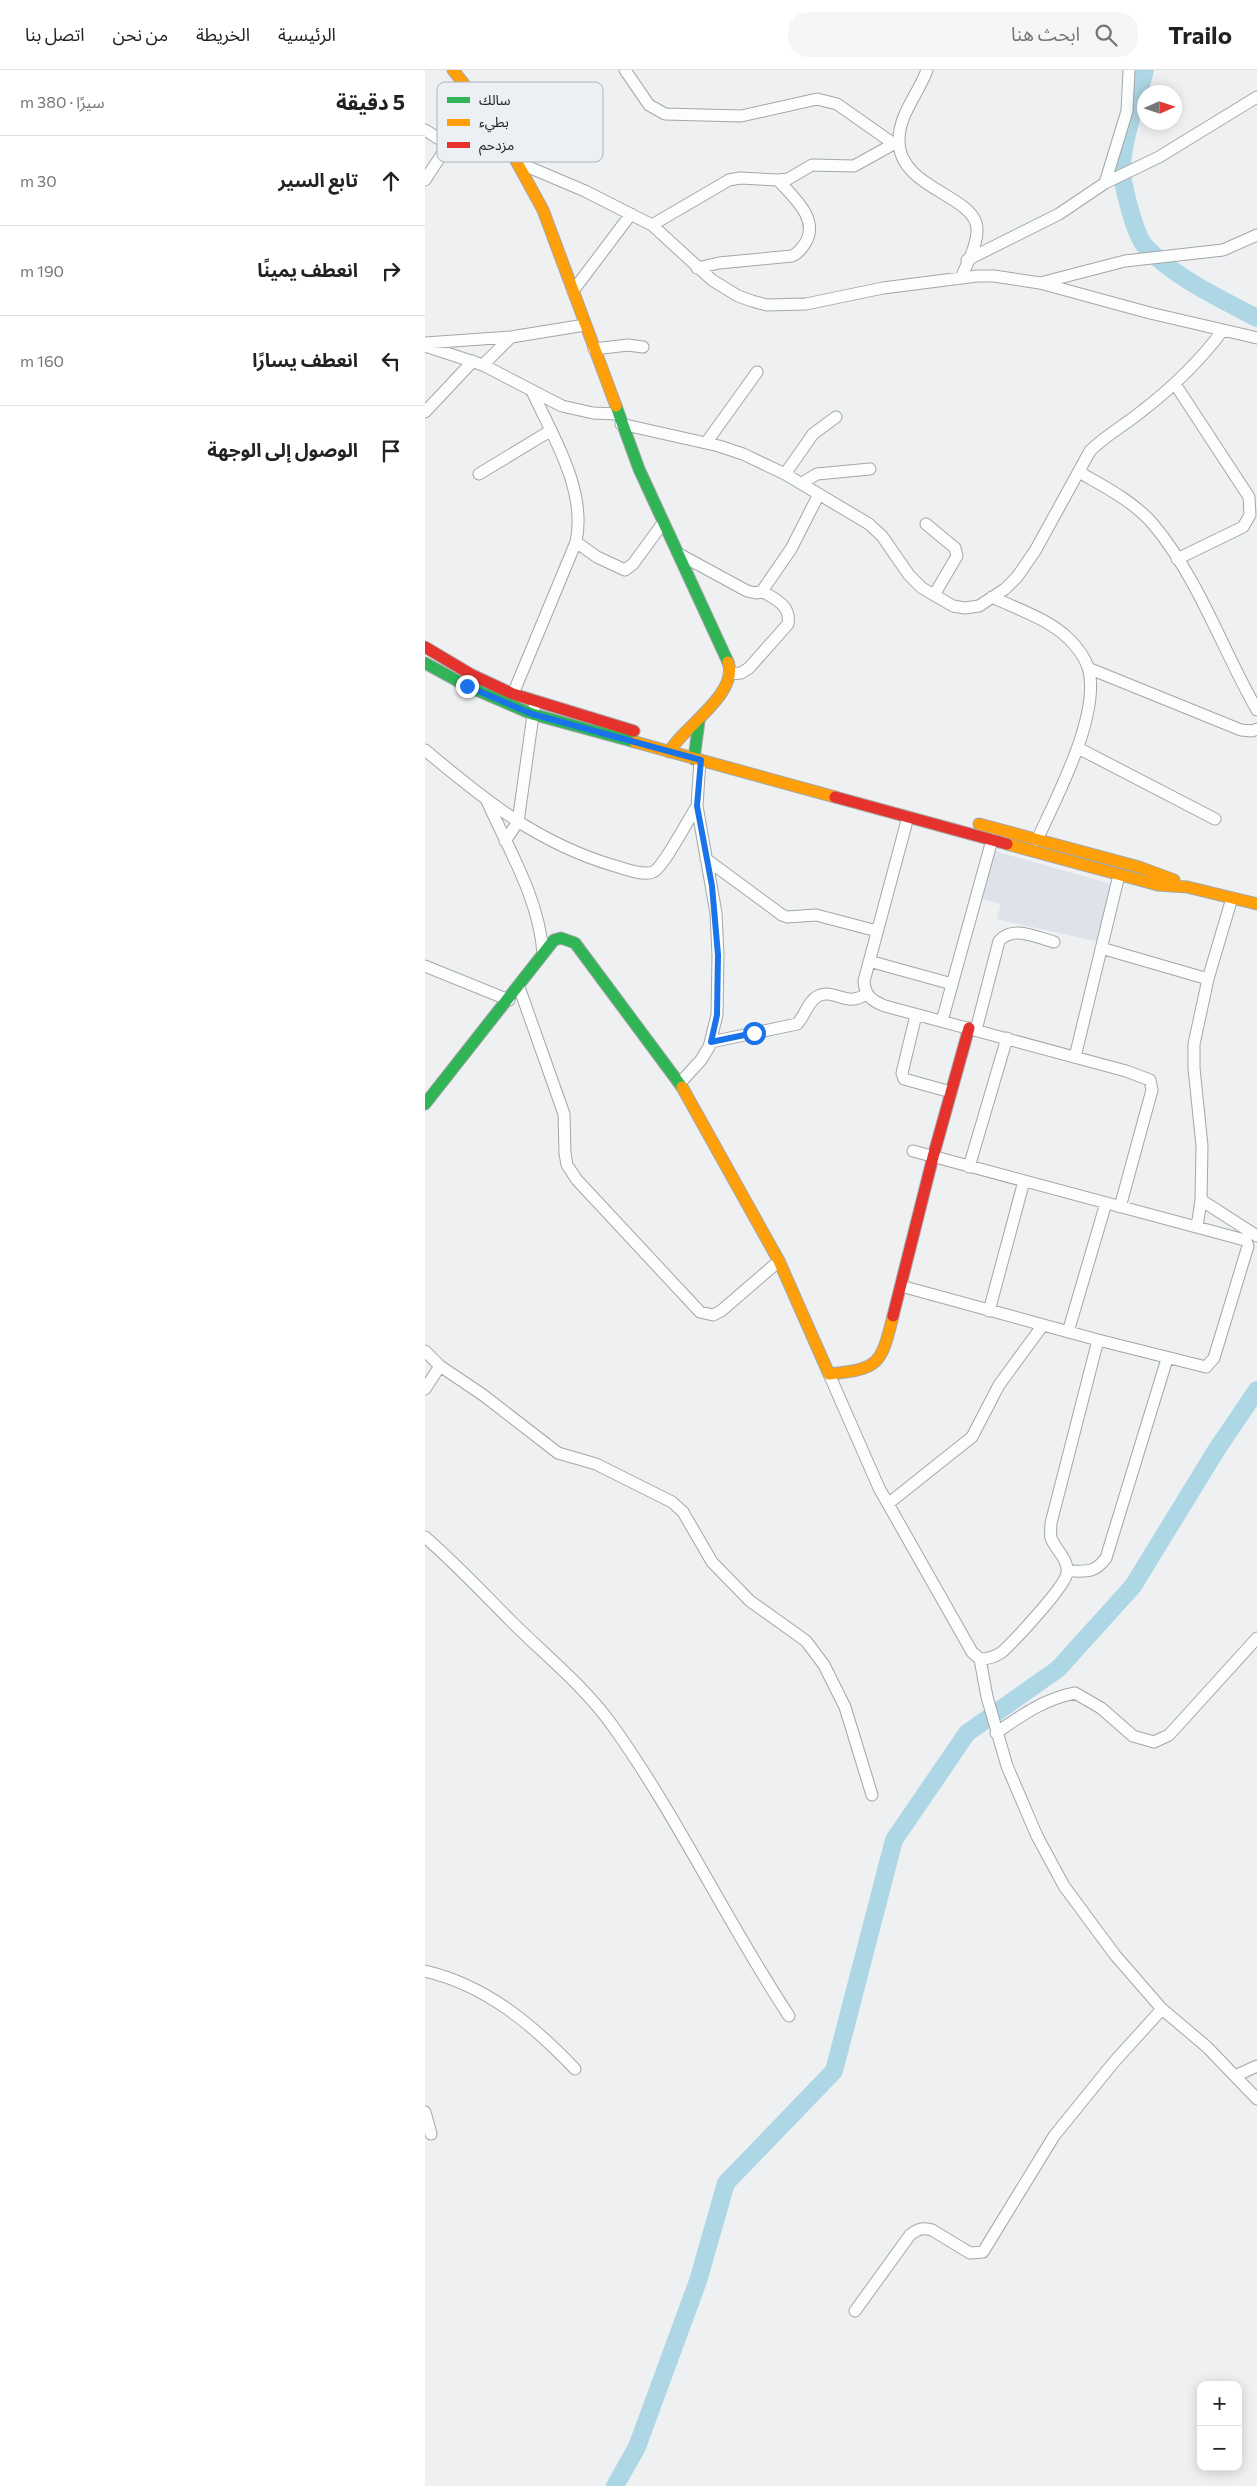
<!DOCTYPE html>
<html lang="ar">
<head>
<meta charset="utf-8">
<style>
  body { margin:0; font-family:Commissioner,"Noto Sans Arabic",sans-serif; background:#f6f6f6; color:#222; direction:rtl }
  .controls { position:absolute; right:15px; bottom:15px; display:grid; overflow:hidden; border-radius:10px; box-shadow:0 2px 12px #0003 }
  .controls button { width:45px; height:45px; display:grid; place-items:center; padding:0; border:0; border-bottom:1px solid #e0e0e0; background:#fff; color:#222; font:25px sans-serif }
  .compass { position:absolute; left:712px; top:15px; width:45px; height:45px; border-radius:50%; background:#fff; box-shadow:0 2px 12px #0003; rotate:87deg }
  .stop { position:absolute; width:15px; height:15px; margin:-11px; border:4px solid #1a73e8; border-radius:50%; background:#fff }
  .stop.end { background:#1a73e8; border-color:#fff; box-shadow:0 1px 5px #0008 }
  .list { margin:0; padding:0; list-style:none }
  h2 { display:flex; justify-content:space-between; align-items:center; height:65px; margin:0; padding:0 20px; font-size:21px }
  h2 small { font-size:16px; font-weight:400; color:#767676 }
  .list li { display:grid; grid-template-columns:32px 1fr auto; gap:15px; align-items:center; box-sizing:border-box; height:90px; padding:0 20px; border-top:1px solid #e0e0e0 }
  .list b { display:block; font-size:19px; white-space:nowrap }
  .list em { font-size:16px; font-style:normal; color:#767676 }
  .icon { flex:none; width:28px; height:28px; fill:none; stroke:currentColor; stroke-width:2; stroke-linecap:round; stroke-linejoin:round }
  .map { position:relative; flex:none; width:832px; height:2416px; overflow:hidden; direction:ltr }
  header { display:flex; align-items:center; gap:30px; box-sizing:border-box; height:70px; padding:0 25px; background:#fff; border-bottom:1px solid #e0e0e0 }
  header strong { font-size:24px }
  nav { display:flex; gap:28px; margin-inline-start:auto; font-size:18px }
  .search { width:350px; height:45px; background:#f6f6f6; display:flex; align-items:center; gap:12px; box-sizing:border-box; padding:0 18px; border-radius:20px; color:#767676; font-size:19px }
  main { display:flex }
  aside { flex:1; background:#fff }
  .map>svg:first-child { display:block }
  .built { fill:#dee2e9 }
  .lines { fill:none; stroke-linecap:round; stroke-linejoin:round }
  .river { stroke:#aed7e5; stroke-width:18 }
  .street-casing { stroke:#a4a6a8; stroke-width:13 }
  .fast-casing { stroke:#a4a6a8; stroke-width:13 }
  .slow-casing { stroke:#a4a6a8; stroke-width:13 }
  .jam-casing { stroke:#a4a6a8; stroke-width:13 }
  .street { stroke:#fcfdfd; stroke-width:11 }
  .fast { stroke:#30b455; stroke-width:11 }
  .slow { stroke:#ff9f0a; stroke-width:11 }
  .jam { stroke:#e5322d; stroke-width:11 }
  .route { stroke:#1a73e8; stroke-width:6 }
  .key { fill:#eceff4; stroke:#afb2b6; stroke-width:1 }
  .key-label { font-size:14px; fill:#222325 }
</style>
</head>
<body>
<header>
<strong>Trailo</strong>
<div class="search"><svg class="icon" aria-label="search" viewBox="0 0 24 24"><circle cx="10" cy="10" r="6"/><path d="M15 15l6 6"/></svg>ابحث هنا</div>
<nav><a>الرئيسية</a><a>الخريطة</a><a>من نحن</a><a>اتصل بنا</a></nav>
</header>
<main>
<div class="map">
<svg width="832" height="2416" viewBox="0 0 832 2416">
  <rect width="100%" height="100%" fill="#eef0f2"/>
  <path class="built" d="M566,780L686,814L674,872L572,849L576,834L554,828Z"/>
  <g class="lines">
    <path class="river" d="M720,0C713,28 698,68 697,96C696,112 710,165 720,176C750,208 794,228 832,248
      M190,2416L212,2377L273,2211L301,2113L409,2001L469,1770L542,1663L633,1599L708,1516L792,1379L832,1320"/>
    <g class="street-casing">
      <path id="street" d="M200,0L224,35L240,44L316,46L392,29L412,34L469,74
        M502,0C494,23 474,44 474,70C473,116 542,124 551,153C556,169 542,193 536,208
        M0,60L22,74
        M94,93L160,121L227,155L287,210L313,226L327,231L342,235L381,234L458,218L552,206H569L615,213L725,243L832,268
        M0,110L52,31
        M680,113L702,41L704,0
        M227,155L304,110L315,108L353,110L363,109L387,95L429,96L474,71
        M542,190L634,144L680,113L734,87L832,27
        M272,198L294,193L367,186C374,183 377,178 381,172C394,148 368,127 353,110
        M615,213L700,191L798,180L832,165
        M148,221L206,144
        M0,273L86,267L160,255
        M0,276L58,295L137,336L168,343L192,344
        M169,279L203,275L218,277
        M58,295L86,267
        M750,314L824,427L825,445L818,457L752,489
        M0,342L48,291
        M196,354L294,376L318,384L360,404L444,454L457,466L484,505L497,518L528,536L540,538L554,536L580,519L592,507L610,481L665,381C681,365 700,355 717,341C748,317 775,291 798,260
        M281,373L332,302
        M654,402C680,417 708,431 728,454C774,509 797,579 832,640
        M54,404L125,361
        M360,404L388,364L411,347
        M377,413L392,404L445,399
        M501,454L530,478L532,486L509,525
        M151,472L172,487L200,500L208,494L238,453
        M254,484L322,521L331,523L337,521L366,479L394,424
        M567,527C592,539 624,549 644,569C652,577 659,586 663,597C677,643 631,728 612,770
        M663,598L816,660L827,661L832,659
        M304,604L316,603L324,598L363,554C366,535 351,530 337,521
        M88,624L151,472C162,420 128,367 107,321
        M653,678L790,749
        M0,680C61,731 112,773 190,796C201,799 217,806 228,802C238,798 264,748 272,736
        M62,731C84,780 114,829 118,883
        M483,747L439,911C440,926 447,931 460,936L701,1001L725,1010L727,1020L695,1137
        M80,771L93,752L109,638
        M281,789L357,845L362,847L391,845L452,861
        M676,878L783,909
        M444,891L527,914
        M0,896L84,930
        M94,917L139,1044L140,1083L142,1095L152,1110L275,1242L288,1245L296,1241L354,1191
        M491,945L477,1003L479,1009L526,1022
        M517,951L567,770
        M551,960L574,871C588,855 610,867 629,872
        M286,972L372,954C380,946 383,931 393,926C409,918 422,938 441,924
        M650,987L694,805
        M255,1013L276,990L284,977L292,945L293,885L291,843L272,736L275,690
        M544,1097L582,968
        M776,1130L832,1166
        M772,1157L776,1130L777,1076L769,998V974L783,909L807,828
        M476,1216L673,1270L781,1297L789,1288L823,1176L821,1171L816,1169L488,1081
        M564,1241L599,1111
        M643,1262L681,1133
        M0,1281L15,1296L58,1325L133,1383L171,1394L247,1432L258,1442L287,1492L325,1531L381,1571L399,1595L420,1637L447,1725
        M404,1304L454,1418L547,1582L555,1589L562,1627L582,1696L612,1766L639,1816L690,1885L737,1939L782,1977L832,2029
        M0,1319L15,1296
        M464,1433L547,1367L574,1315L618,1255
        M0,1467C31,1494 58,1523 87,1552C121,1586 159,1616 187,1655C253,1747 301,1851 364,1946
        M642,1501C661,1501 669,1504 681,1488L742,1289
        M555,1589C563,1589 570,1587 577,1582C589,1571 640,1517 642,1503C644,1490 630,1479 626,1468C625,1464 626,1457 626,1453L673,1270
        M571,1663C597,1645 619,1629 650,1623L676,1638L708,1666L729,1672L744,1665L832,1568
        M0,1901C61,1915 108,1955 150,1999
        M810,2006L832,1996
        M0,2042L6,2064
        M430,2241L485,2165C493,2159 498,2157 507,2160L545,2183L558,2182L629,2066L689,1992L737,1939"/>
    </g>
    <g class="fast-casing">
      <path id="fast" d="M191,336L214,399L303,592
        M0,593L42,616L107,644L210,672
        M269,689L274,651
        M0,1034L129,870L136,868L150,873L257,1017"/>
    </g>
    <g class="slow-casing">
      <path id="slow" d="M28,0L72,56L118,140L191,336
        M210,672L410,727
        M244,682C256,659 315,623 303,592
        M554,754L714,797L749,810
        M582,774L733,815L762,817L832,834
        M257,1017L354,1191L404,1304C454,1299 456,1295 468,1246"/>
    </g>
    <g class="jam-casing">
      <path id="jam" d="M0,577L47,605L88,624L209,661
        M410,727L582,774
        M468,1246L508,1087L544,958"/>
    </g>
    <use href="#street" class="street"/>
    <use href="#fast" class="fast"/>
    <use href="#slow" class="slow"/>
    <use href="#jam" class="jam"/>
  </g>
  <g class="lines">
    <path class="route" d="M42,616L107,644L276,690L272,736L287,816L293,885L292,945L286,972L329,963"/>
  </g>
  <rect x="12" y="12" width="166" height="80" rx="8" class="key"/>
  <rect x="22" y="27" width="23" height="6" fill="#30b455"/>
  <rect x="22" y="49" width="23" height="7" fill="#ff9f0a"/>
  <rect x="22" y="72" width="23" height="6" fill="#e5322d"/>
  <g class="key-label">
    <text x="54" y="35">سالك</text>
    <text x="54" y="57">بطيء</text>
    <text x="54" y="80">مزدحم</text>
  </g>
</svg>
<div class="controls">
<button>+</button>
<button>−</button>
</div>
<svg class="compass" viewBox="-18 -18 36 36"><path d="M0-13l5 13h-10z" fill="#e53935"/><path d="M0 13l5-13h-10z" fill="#767676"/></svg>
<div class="stop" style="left:329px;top:963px"></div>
<div class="stop end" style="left:42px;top:616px"></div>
</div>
<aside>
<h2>5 دقيقة<small>سيرًا · 380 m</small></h2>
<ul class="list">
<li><svg class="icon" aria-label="ahead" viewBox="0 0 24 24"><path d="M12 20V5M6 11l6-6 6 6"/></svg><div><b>تابع السير</b></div><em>30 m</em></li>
<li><svg class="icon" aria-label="right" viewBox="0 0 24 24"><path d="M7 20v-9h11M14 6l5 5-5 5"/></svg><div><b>انعطف يمينًا</b></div><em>190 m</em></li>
<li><svg class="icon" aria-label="left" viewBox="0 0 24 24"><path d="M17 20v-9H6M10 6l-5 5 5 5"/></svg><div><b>انعطف يسارًا</b></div><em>160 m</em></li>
<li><svg class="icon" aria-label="arrive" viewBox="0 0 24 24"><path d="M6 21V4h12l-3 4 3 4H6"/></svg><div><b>الوصول إلى الوجهة</b></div></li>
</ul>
</aside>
</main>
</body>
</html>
